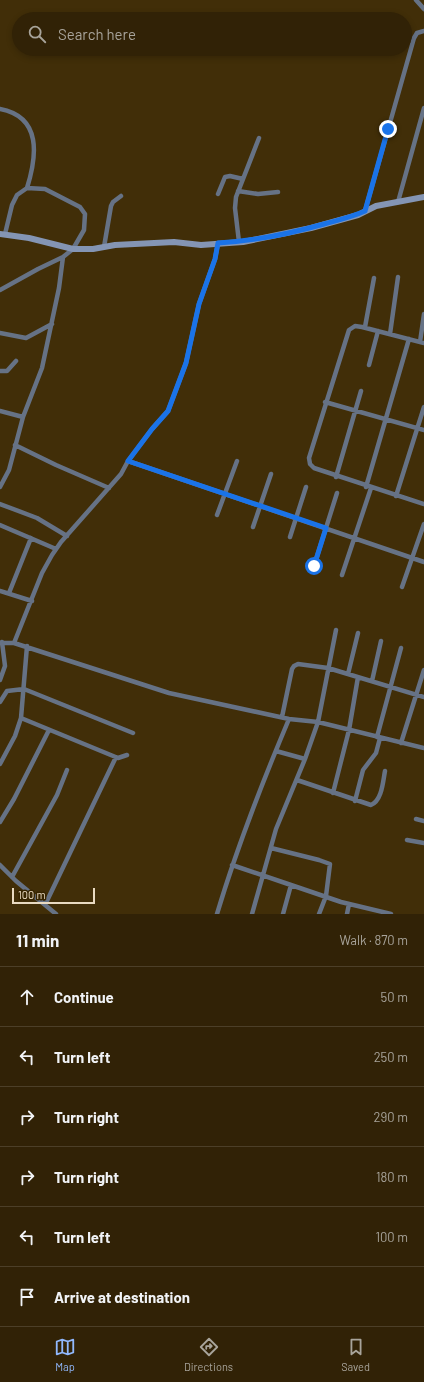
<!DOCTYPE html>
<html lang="en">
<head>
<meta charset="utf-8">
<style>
  body { margin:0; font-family:Barlow,sans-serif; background:#392a10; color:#f1f3f6 }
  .scale { position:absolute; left:12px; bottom:10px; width:83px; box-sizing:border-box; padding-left:4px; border:2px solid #e9dac1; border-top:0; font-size:11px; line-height:14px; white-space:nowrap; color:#e9dac1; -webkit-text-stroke:3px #362400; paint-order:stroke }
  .stop { position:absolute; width:12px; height:12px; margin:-9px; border:3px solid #1a73e8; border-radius:50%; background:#fff }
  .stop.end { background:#1a73e8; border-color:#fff; box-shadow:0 1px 4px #0008 }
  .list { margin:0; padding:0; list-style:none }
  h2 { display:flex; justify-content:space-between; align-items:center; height:52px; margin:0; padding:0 16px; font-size:17px }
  h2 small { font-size:13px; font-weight:400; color:#a8a49b }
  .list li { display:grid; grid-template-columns:26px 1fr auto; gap:12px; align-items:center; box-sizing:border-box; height:60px; padding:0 16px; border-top:1px solid #4c3f28 }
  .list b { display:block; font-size:15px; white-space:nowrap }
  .list em { font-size:13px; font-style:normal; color:#a8a49b }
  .icon { flex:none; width:22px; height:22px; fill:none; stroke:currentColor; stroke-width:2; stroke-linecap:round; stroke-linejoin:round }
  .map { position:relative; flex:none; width:424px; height:914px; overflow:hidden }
  .search { position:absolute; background:#312206; box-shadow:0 2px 6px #0003; left:12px; right:12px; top:12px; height:44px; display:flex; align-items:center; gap:10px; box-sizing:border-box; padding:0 14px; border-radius:22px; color:#a8a49b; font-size:15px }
  .sheet { height:412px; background:#312206 }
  nav { display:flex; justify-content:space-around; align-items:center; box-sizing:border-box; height:56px; border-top:1px solid #4c3f28; background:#312206; font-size:11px; color:#a8a49b }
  nav a { display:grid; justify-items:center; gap:2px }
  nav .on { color:#91b8fd }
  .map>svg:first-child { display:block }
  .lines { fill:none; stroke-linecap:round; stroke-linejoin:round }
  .street { stroke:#667285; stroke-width:4.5 }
  .secondary { stroke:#8495b4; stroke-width:6 }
  .route { stroke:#1a73e8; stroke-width:5 }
</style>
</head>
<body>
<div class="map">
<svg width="424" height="914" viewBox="0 0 424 914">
  <rect width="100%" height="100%" fill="#412e08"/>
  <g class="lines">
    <path class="street" d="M416,0L424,9
      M0,109C42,117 37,156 27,188
      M238,191L258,194L278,192
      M218,194L225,177L230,176L243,179
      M398,202L424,108
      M365,211L414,38L417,33L424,31
      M239,242L235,208L236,197L259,138
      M104,247L111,206L113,202L121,196
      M0,290L38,269L63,257L73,249L84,230L85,214L80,207L45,189L27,188L17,195L12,205L5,234
      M365,327L374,278
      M0,333L26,338L52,324
      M390,334L398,277
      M420,342L424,314
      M424,343L362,327L355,326L349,330L309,458L310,464L314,468L424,504
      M369,365L378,331
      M0,371H7L16,361
      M325,402L424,430
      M0,411L23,417
      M15,445L56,465L109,488
      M128,461L424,562
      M336,477L361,391
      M0,487L9,470L23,417L42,368L59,288L63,257
      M366,487L409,339
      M396,496L424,407
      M0,504L37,518L67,536
      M217,515L237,461
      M0,525L56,549
      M253,527L271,474
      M290,537L306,487
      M314,566L337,493
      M342,575L371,488
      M402,587L424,524
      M0,591L32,601
      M9,593L31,538
      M0,643H14L42,573L52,555L61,542L121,474L128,461L152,429L168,411L186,363L199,304L215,259L218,243
      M14,643L169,693L289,719L318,722L424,748
      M348,674L358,633
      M0,680L5,666L2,642
      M372,681L381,641
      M0,702L7,691L24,689L133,733
      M282,717L292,669L294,666L298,664L328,668L424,697
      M21,718L118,758L127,755
      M377,737L401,648
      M401,743L424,670
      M276,751L305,759
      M0,764L15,736L21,718L27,646
      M297,780L371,805C382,801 383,781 385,771
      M333,793L349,730L358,677
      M355,801L363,770L376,753L380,738
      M416,819L424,821
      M0,822L14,799L49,730
      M407,840L424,843
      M271,848L319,860L330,864L326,896L319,914
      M0,865L16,881L56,914
      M232,865L291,885L283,914
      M12,877L57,795L67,770
      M291,885L341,902L391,914
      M45,905L116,757
      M217,914C237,847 262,783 289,719
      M252,914L276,829L305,759L318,722L336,630
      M347,914L349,904"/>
    <path class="secondary" d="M0,234L29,238L73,249H93L115,245L174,242L201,245L243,242L311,228L358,215L376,206L424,197"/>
  </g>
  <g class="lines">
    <path class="route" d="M314,566L326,528L128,461L152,429L168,411L186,363L199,304L215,259L218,243C254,241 289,234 324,224C338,220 352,217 365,211L388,129"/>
  </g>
</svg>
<div class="scale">100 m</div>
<div class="stop" style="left:314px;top:566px"></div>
<div class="stop end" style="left:388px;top:129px"></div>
<div class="search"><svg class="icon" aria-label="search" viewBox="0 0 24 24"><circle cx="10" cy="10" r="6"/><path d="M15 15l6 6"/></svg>Search here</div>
</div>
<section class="sheet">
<h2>11 min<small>Walk · 870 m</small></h2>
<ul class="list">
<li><svg class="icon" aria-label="ahead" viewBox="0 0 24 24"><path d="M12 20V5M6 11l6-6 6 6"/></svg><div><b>Continue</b></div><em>50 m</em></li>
<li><svg class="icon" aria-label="left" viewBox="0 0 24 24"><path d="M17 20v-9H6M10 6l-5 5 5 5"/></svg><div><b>Turn left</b></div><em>250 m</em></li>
<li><svg class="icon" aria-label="right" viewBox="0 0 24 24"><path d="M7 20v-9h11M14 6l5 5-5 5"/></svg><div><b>Turn right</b></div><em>290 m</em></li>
<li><svg class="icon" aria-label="right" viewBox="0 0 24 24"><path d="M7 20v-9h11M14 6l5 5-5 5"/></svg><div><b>Turn right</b></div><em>180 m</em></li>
<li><svg class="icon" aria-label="left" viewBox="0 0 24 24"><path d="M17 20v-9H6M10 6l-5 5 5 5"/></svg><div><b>Turn left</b></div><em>100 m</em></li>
<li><svg class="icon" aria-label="arrive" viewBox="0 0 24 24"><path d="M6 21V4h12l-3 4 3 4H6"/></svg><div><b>Arrive at destination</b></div></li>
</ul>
</section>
<nav>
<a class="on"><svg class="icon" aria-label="map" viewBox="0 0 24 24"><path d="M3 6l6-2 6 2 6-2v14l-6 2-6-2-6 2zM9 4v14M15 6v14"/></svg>Map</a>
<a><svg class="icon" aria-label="directions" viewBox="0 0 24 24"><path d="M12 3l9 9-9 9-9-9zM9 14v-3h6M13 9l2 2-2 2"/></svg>Directions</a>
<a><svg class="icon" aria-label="saved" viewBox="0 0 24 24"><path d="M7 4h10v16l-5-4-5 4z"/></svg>Saved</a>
</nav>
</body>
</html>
